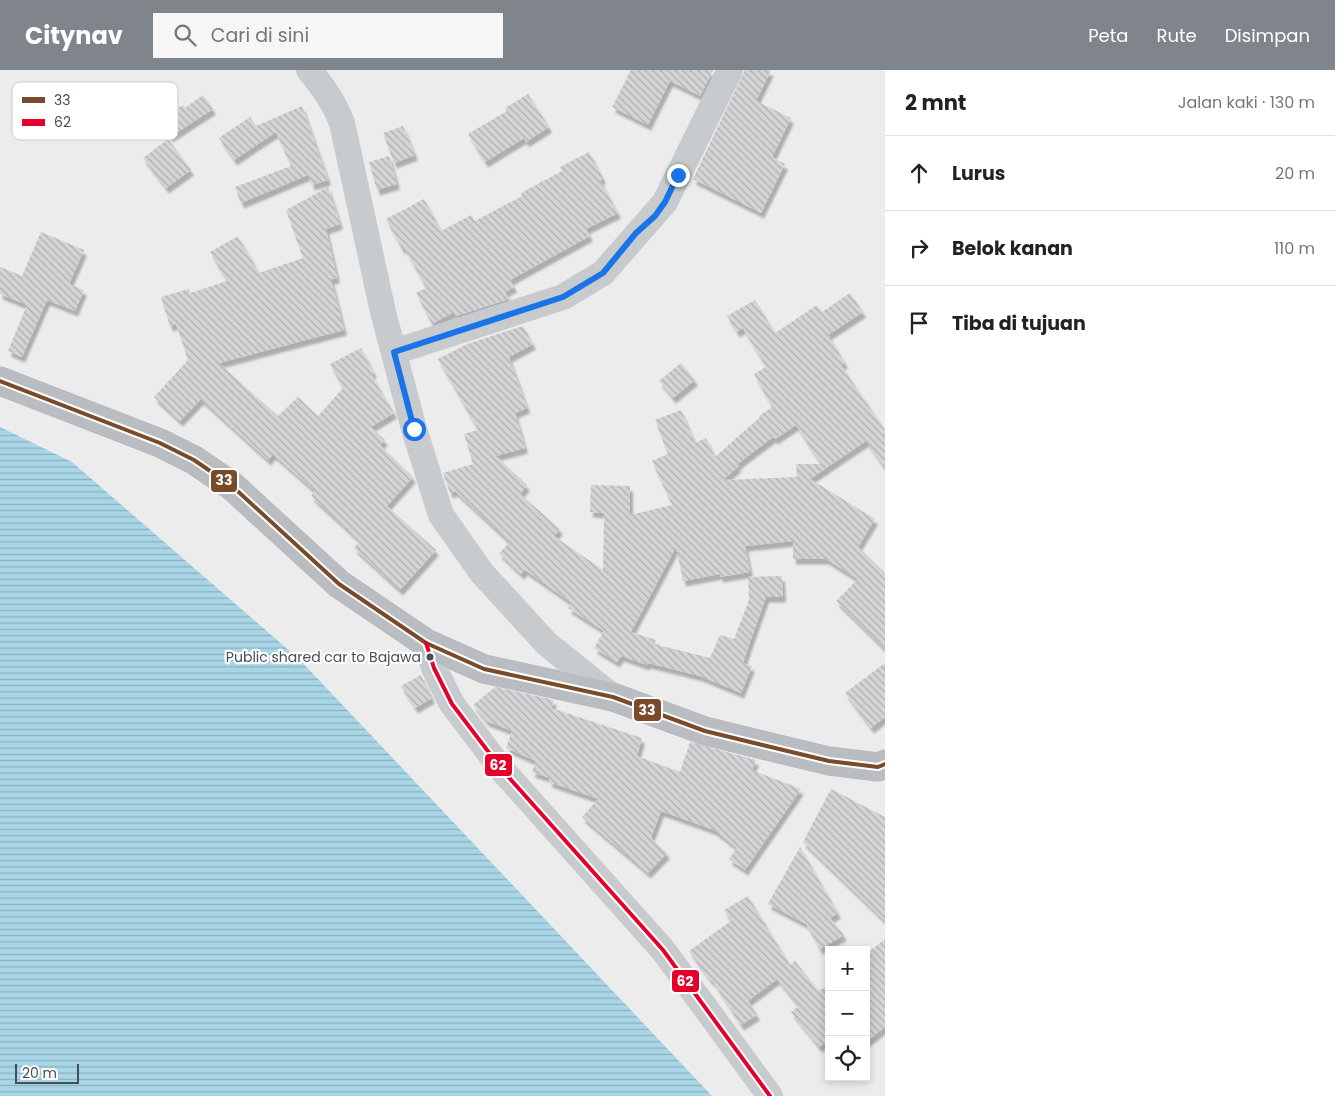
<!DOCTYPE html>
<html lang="id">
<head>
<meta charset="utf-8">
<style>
  body { margin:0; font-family:Poppins,sans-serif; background:#f6f6f6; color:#222 }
  .controls { position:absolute; right:15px; bottom:15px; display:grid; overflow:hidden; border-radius:0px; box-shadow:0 2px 8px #0003 }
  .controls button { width:45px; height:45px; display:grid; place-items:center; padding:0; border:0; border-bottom:1px solid #e0e0e0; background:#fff; color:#222; font:25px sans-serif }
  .scale { position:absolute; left:15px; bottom:12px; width:64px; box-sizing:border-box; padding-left:5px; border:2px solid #454e57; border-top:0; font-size:14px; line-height:18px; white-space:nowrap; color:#454e57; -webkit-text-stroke:4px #fff; paint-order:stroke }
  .stop { position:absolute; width:15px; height:15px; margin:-11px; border:4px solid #1a73e8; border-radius:50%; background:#fff }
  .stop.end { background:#1a73e8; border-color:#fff; box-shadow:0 1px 5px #0008 }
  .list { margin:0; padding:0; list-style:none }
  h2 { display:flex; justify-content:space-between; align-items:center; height:65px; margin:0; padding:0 20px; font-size:21px }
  h2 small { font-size:16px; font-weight:400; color:#767676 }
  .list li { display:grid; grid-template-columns:32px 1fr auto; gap:15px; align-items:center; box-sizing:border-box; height:75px; padding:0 20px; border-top:1px solid #e0e0e0 }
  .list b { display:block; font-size:19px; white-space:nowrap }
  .list em { font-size:16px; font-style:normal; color:#767676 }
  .icon { flex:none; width:28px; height:28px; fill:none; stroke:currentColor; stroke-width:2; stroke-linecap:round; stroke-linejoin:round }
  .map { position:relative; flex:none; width:885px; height:1026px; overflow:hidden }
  header { display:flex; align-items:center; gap:30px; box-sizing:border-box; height:70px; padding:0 25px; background:#80858b; color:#fff }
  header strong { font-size:24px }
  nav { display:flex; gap:28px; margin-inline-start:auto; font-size:18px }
  .search { width:350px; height:45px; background:#f6f6f6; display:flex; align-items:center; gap:12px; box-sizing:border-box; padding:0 18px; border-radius:0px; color:#767676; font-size:19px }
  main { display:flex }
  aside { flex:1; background:#fff }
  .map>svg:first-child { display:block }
  .water { fill:url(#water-rules) }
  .building { fill:url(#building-back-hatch); fill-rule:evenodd; filter:url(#shadow) }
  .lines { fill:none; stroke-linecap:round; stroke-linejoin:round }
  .highway-casing { stroke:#b2b6bb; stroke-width:29 }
  .minor { stroke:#c8cbcd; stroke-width:26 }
  .highway { stroke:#b9bdc2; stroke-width:28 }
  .bus-1-casing { stroke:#fff; stroke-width:8 }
  .bus-2-casing { stroke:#fff; stroke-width:8 }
  .bus-1 { stroke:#7a4b2a; stroke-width:4 }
  .bus-2 { stroke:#e4002b; stroke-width:4 }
  .route { stroke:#1a73e8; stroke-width:6 }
  .bus-dot { fill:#454e57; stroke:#fff; stroke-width:2 }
  .labels { text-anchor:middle; stroke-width:4.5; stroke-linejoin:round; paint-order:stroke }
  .bus-label { font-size:14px; fill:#454e57; stroke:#fff; text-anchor:end }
  .key { fill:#fff; stroke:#c7cacd; stroke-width:1 }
  .key-label { font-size:14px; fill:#454e57 }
  .line-badge { stroke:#fff; stroke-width:2 }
  .badge-label { font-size:14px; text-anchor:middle; font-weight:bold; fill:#fff }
</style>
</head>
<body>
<header>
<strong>Citynav</strong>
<div class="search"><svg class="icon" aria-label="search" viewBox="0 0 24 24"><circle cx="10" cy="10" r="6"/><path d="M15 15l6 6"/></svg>Cari di sini</div>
<nav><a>Peta</a><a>Rute</a><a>Disimpan</a></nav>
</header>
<main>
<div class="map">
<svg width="885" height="1026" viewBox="0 0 885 1026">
  <defs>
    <pattern id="water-rules" width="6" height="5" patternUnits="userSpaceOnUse" patternTransform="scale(1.25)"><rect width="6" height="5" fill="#a8d6e6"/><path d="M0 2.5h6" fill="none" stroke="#8bb0bd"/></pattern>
    <pattern id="building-back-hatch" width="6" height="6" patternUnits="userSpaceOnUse" patternTransform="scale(1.25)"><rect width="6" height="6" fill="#d4d4d6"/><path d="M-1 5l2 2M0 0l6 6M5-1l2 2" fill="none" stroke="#aeaeb0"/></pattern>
    <filter id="shadow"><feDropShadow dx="3" dy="5.5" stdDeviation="1" flood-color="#0004"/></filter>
  </defs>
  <rect width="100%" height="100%" fill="#edecec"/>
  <path class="water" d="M0,357L72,392L300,590L712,1026H0Z"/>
  <path class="building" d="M631,0H713L700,26L670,11L648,55L612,37Z
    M745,0H771L756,31L791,48L772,87L785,94L761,143L693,109Z
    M528,24L549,57L526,72L524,68L485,92L468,64L507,41L505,38Z
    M203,25L213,39L170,67L162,55L171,48L169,44L183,35L185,38Z
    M302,36L328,110L312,115L308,105L241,133L235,117L291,96L276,62L234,90L219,68L250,47L256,56Z
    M403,56L415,85L394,93L383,63Z
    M168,69L191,100L166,118L143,88Z
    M589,82L603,108L600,110L618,143L586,159L590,166L510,210L514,217L505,222L509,229L456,246L454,242L432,254L416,223L426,218L404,177L402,179L386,149L424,129L441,161L471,145L475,151L522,126L521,123L562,101L560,97Z
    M389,86L397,114L377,120L369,92Z
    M328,117L340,154L326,159L337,208L331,209L344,260L219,293L278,346L298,327L318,346L343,318L330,294L361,278L374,303L371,304L394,343L371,357L385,370L380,375L413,407L387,436L436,480L400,520L354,478L360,471L311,426L315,421L273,384L268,390L201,329L180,351L154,327L188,290L176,254L170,256L161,227L189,219L190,223L227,211L210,182L238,166L259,203L303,188L286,140Z
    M41,162L84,180L69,214L84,220L75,241L47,230L22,287L8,281L27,235L0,224V197L22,206Z
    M850,223L863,242L828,265L845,293L841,295L885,360V399L866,371L810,409L875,449L858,477L885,503V579L836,531L858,509L826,489H793V471L745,476L750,502L720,507V504L683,511L676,477L631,562L656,570L654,574L710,588L720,565L734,569L749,530L748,507L782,506L783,527H766L749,575L743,593L752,596L741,623L700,606L648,593L647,595L621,586L617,592L594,578L604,561L568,538L572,533L525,500L521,504L499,483L510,472L455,421L450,423L443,403L473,394L464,364L478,360L438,289L467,274L523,256L533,274L509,287L527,338L515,343L525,378L496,386L527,415L520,424L560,459L554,466L603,500L604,443L590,442L591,415L630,416V445L672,435L652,391L668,384L655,350L681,340L695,373L706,368L715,387L760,347L759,346L772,337L754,304L766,297L743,258L737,262L727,246L755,230L775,263L817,235L822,242ZM796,355L821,394H796L797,407L723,410L740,395L735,396L773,367L775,369Z
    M681,293L695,310L673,328L659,311Z
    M885,593V647L871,658L845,623Z
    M421,605L432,628L415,638L401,616Z
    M495,617L554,630L551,638L642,668L637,686L680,702L690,672L756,690L752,700L801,719L745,800L729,789L737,778L714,760L661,741L651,768L667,783L648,803L582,747L598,729L549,712L550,708L532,702L536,691L506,678L512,661L486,651L473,635Z
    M831,719L885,747V851L803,772Z
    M800,777L838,843L830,848L844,865L820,879L806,854L768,834Z
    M748,826L790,895L795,891L819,921L829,914V970L819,977L791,942L799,936L777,909L748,931L757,945L741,955L712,910L711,911L689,881L731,851L724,840Z
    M885,869V957L866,972V884Z"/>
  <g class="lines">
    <g class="highway-casing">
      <path id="highway" d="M0,311L160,373L194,390L232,416L339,514L426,573L484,599L613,627L705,661L775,678L829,691L878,697L885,694"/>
    </g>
    <path class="minor" d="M309,0C323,17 334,32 342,53L383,242L414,359L441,445L482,503L547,574L613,627
      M394,282L563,227L603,203L665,132L730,0
      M426,573L434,598L452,634L503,701L663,880L770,1026"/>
    <use href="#highway" class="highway"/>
    <g class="bus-1-casing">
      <path id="bus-1" d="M0,311L160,373L194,390L232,416L339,514L426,573L484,599L613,627L705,661L775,678L829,691L878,697L885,694"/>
    </g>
    <g class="bus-2-casing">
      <path id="bus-2" d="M426,573L434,598L452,634L503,701L663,880L770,1026"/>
    </g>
    <use href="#bus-1" class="bus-1"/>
    <use href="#bus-2" class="bus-2"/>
  </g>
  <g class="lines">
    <path class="route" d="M414,359L394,282L563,227L603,203L636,163L655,146L665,132L678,105"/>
  </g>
  <circle class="bus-dot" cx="430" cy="587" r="4.5"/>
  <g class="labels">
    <g class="bus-label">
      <text x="421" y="592">Public shared car to Bajawa</text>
    </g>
  </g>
  <rect x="12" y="12" width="166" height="58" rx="8" class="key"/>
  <rect x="22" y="27" width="23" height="6" fill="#7a4b2a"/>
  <rect x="22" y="49" width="23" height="7" fill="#e4002b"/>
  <g class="key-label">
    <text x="54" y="35">33</text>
    <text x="54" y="57">62</text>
  </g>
  <g class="line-badge">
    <rect x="210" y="399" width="28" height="24" rx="5" fill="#7a4b2a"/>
    <rect x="633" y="628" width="29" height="24" rx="5" fill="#7a4b2a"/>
    <rect x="484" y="683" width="29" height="24" rx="5" fill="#e4002b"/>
    <rect x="671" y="899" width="29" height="24" rx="5" fill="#e4002b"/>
  </g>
  <g class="badge-label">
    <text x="224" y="415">33</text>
    <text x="647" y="645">33</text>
    <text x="498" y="700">62</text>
    <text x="685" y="916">62</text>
  </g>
</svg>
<div class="controls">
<button>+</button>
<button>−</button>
<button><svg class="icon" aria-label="locate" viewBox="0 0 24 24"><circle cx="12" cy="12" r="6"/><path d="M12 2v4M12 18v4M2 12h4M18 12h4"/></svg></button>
</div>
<div class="scale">20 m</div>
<div class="stop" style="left:414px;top:359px"></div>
<div class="stop end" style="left:678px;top:105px"></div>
</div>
<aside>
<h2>2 mnt<small>Jalan kaki · 130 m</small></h2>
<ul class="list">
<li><svg class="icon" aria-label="ahead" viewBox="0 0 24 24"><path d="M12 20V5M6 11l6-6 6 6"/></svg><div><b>Lurus</b></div><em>20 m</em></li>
<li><svg class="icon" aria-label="right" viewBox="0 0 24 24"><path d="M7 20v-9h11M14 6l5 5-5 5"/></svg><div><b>Belok kanan</b></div><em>110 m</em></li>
<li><svg class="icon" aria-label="arrive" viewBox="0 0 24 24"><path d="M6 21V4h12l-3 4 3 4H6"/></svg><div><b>Tiba di tujuan</b></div></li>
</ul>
</aside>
</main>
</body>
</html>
